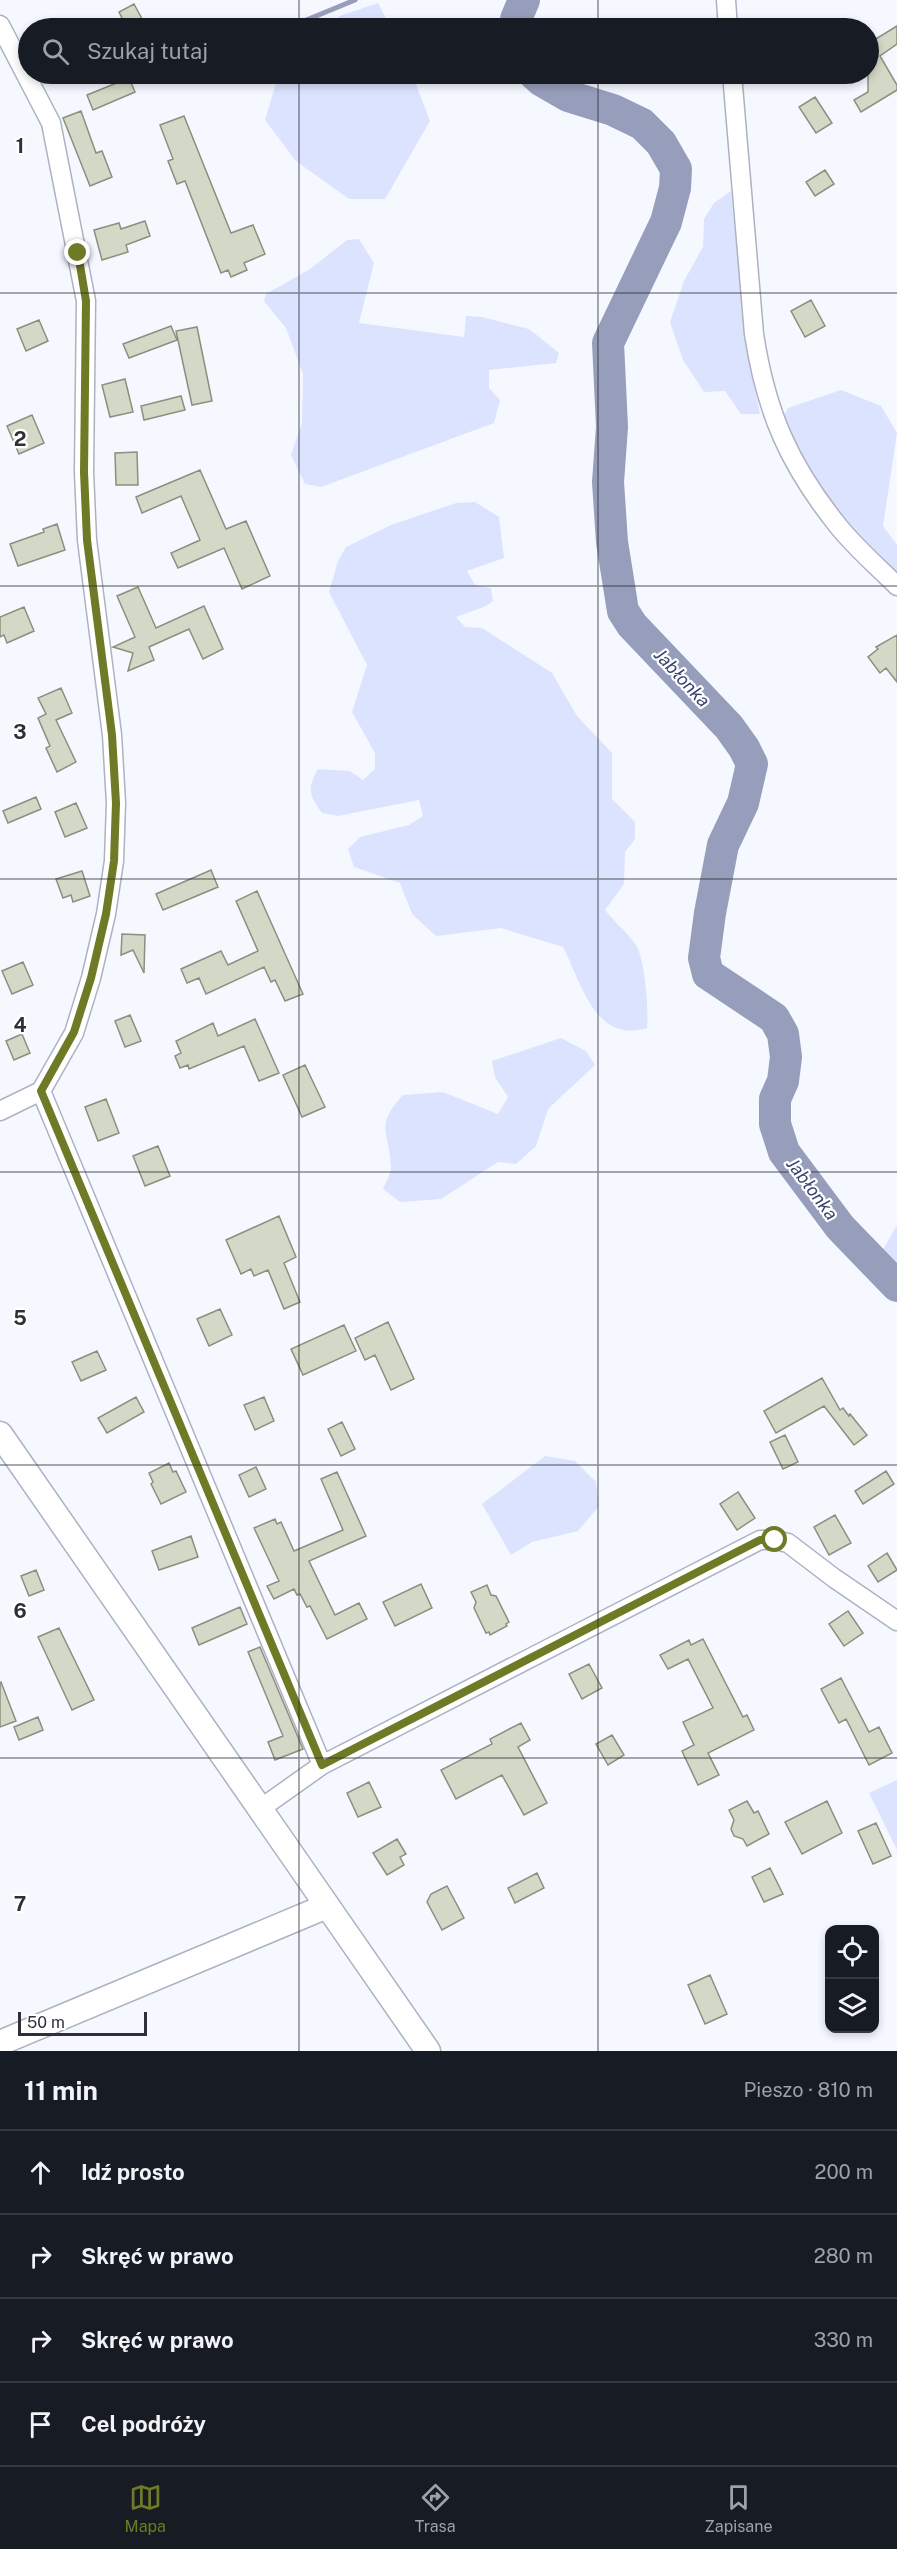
<!DOCTYPE html>
<html lang="pl">
<head>
<meta charset="utf-8">
<style>
  body { margin:0; font-family:"Public Sans",sans-serif; background:#242831; color:#f1f3f6 }
  .controls { position:absolute; right:18px; bottom:18px; display:grid; overflow:hidden; border-radius:12px; box-shadow:0 3px 9px #0003 }
  .controls button { width:54px; height:54px; display:grid; place-items:center; padding:0; border:0; border-bottom:2px solid #363941; background:#171b24; color:#f1f3f6; font:30px sans-serif }
  .scale { position:absolute; left:18px; bottom:15px; width:129px; box-sizing:border-box; padding-left:6px; border:3px solid #2e3036; border-top:0; font-size:16px; line-height:21px; white-space:nowrap; color:#2e3036; -webkit-text-stroke:4px #fff; paint-order:stroke }
  .stop { position:absolute; width:18px; height:18px; margin:-14px; border:4px solid #6e7a26; border-radius:50%; background:#fff }
  .stop.end { background:#6e7a26; border-color:#fff; box-shadow:0 2px 6px #0008 }
  .list { margin:0; padding:0; list-style:none }
  h2 { display:flex; justify-content:space-between; align-items:center; height:78px; margin:0; padding:0 24px; font-size:26px }
  h2 small { font-size:20px; font-weight:400; color:#9ea1a6 }
  .list li { display:grid; grid-template-columns:39px 1fr auto; gap:18px; align-items:center; box-sizing:border-box; height:84px; padding:0 24px; border-top:2px solid #363941 }
  .list b { display:block; font-size:22px; white-space:nowrap }
  .list em { font-size:20px; font-style:normal; color:#9ea1a6 }
  .icon { flex:none; width:33px; height:33px; fill:none; stroke:currentColor; stroke-width:2; stroke-linecap:round; stroke-linejoin:round }
  .map { position:relative; flex:none; width:897px; height:2051px; overflow:hidden }
  .search { position:absolute; background:#171b24; box-shadow:0 3px 9px #0003; left:18px; right:18px; top:18px; height:66px; display:flex; align-items:center; gap:15px; box-sizing:border-box; padding:0 21px; border-radius:33px; color:#9ea1a6; font-size:22px }
  .sheet { height:414px; background:#171b24 }
  nav { display:flex; justify-content:space-around; align-items:center; box-sizing:border-box; height:84px; border-top:2px solid #363941; background:#171b24; font-size:16px; color:#9ea1a6 }
  nav a { display:grid; justify-items:center; gap:3px }
  nav .on { color:#6e7a26 }
  .map>svg:first-child { display:block }
  .green { fill:#dce3fe }
  .lines { fill:none; stroke-linecap:round; stroke-linejoin:round }
  .stream { stroke:#979ebb; stroke-width:5 }
  .river { stroke:#979ebb; stroke-width:32 }
  .building { fill:#d4d8c6; stroke:#8c8f7f; stroke-width:1.5 }
  .street-casing { stroke:#adb2c2; stroke-width:21 }
  .secondary-casing { stroke:#adb2c2; stroke-width:27 }
  .street { stroke:#fff; stroke-width:18 }
  .secondary { stroke:#fff; stroke-width:24 }
  .route { stroke:#6e7a26; stroke-width:8 }
  .grid { fill:none; stroke:#2e3036; stroke-width:1.5; stroke-opacity:0.55 }
  .labels { text-anchor:middle; stroke-width:4.5; stroke-linejoin:round; paint-order:stroke }
  .water-label { font-size:18px; font-style:italic; fill:#3b446f; stroke:#fff }
  .grid-label { font-size:20px; text-anchor:middle; font-weight:bold; fill:#2e3036; stroke:#fff; stroke-width:4.5; stroke-linejoin:round; paint-order:stroke }
</style>
</head>
<body>
<div class="map">
<svg width="897" height="2051" viewBox="0 0 897 2051">
  <rect width="100%" height="100%" fill="#f6f8ff"/>
  <path class="green" d="M378,3L391,28H328L340,16Z
    M283,74H412L430,121L385,199H349L296,161L265,120L277,80Z
    M731,191L745,337L760,414H741L725,391L704,392L683,360L670,322L684,281L703,247L704,219L714,203Z
    M359,239L374,263L359,323L464,337L466,316L482,317L529,329L559,353L556,363L489,370V388L500,400L494,423L321,487L305,484L291,455L302,423L303,374L286,328L264,301L266,294L310,269L347,240Z
    M841,390L881,406L897,433L883,526L897,545V576L845,529L780,423L788,408Z
    M475,502L499,517L504,558L467,571L475,585L491,588L493,601L486,606L456,617L465,627L482,628L552,673L577,716L612,753V799L635,822V839L625,852L624,884L605,910C614,922 628,933 636,945C645,960 649,1010 647,1028C595,1044 582,984 563,947L501,928L436,936L412,914L400,883L354,867L348,849L360,837L409,825L423,816L419,800L338,816L322,813C309,795 307,789 318,769L350,771L363,780L375,769V753L352,712L367,665L329,592L338,561L346,547L391,525L456,503Z
    M561,1038L586,1051L595,1065L548,1109L536,1146L516,1164L498,1162L441,1199L400,1202L383,1189C386,1182 392,1173 391,1166C389,1130 374,1127 403,1095L443,1092L498,1114L508,1097L495,1077L492,1061Z
    M897,1225V1269L881,1253Z
    M545,1456L575,1461L596,1482L599,1506L578,1531L532,1542L511,1555L482,1504Z
    M897,1780V1850L869,1793Z"/>
  <g class="lines">
    <path class="stream" d="M287,28L355,0"/>
    <path class="river" d="M516,28V19L524,0
      M534,74L542,81L568,96L613,110L642,124L661,143L676,169L675,188L666,222L608,343L612,427L608,482L612,542L623,611L632,625L729,727L744,748L752,764L743,803L723,845L710,913L704,958L708,974L774,1018L783,1034L786,1057L783,1081L775,1099V1124L784,1152L840,1227L897,1286"/>
  </g>
  <path class="building" d="M134,4L147,28H127L119,12Z
    M897,26V44L880,56L897,85V90L861,112L854,100L868,92V37L871,42Z
    M129,78L135,92L93,110L87,95Z
    M815,97L832,123L816,133L799,107Z
    M81,111L96,153L102,151L112,177L90,186L63,118Z
    M184,116L231,233L253,225L265,254L244,263L247,270L231,277L228,270L221,273L185,181L177,184L168,161L173,159L160,125Z
    M825,170L834,184L815,196L806,182Z
    M145,221L150,236L126,245L128,252L102,260L94,230L119,223L121,229Z
    M811,300L825,326L805,337L791,311Z
    M39,320L48,341L26,351L17,329Z
    M171,326L177,340L129,358L123,344Z
    M197,327L212,401L192,405L176,331Z
    M125,379L133,412L110,417L102,385Z
    M181,396L185,410L144,420L141,406Z
    M32,415L44,443L19,454L7,426Z
    M137,452L138,485H116L115,453Z
    M200,470L226,529L246,521L270,576L242,589L224,548L178,568L171,553L200,540L181,496L142,513L136,497Z
    M57,524L65,550L18,566L10,544L44,532L43,529Z
    M138,587L156,628L204,606L223,649L203,659L189,629L149,647L154,660L128,671L133,653L113,647L135,637L117,596Z
    M24,607L34,631L7,643L4,635L0,637V617Z
    M897,635V682L886,668L880,673L868,657L878,649L876,647Z
    M61,688L72,713L56,720L76,762L57,772L46,748L50,746L38,718L46,714L38,698Z
    M36,797L41,809L8,823L3,811Z
    M76,803L87,828L65,837L55,812Z
    M211,870L218,887L163,910L156,894Z
    M82,871L90,896L73,902L71,895L63,898L56,879Z
    M257,891L303,994L285,1001L275,980L271,982L264,967L206,994L199,978L187,983L181,969L221,951L228,965L258,951L236,901Z
    M122,934L145,935L144,973L133,950L121,955Z
    M23,962L33,985L12,994L2,971Z
    M130,1015L141,1041L125,1047L115,1021Z
    M255,1019L279,1073L259,1081L244,1046L189,1069L188,1065L180,1068L175,1056L181,1053L176,1041L213,1023L218,1036Z
    M22,1034L30,1053L14,1060L6,1041Z
    M305,1065L325,1107L302,1117L283,1075Z
    M106,1099L119,1133L98,1141L85,1107Z
    M158,1146L170,1176L145,1186L133,1156Z
    M279,1216L296,1257L284,1263L300,1302L284,1309L268,1270L254,1276L251,1269L241,1274L226,1240Z
    M220,1309L232,1335L209,1346L197,1319Z
    M388,1322L414,1379L391,1390L375,1355L365,1360L355,1338Z
    M344,1325L356,1351L303,1375L291,1349Z
    M97,1351L106,1370L81,1381L72,1362Z
    M822,1378L840,1410L843,1408L849,1416L850,1414L867,1435L854,1445L824,1406L776,1433L764,1411Z
    M136,1397L144,1412L107,1433L98,1418Z
    M264,1397L274,1421L255,1430L244,1405Z
    M342,1422L355,1449L341,1456L328,1429Z
    M785,1435L798,1462L783,1469L770,1442Z
    M169,1463L173,1472L176,1471L186,1492L161,1504L151,1484L153,1482L149,1473Z
    M256,1467L266,1489L249,1497L239,1475Z
    M886,1471L894,1484L863,1504L855,1491Z
    M337,1472L366,1536L309,1561L335,1615L359,1603L367,1619L327,1639L310,1606L307,1607L300,1594L297,1595L294,1589L274,1599L267,1586L279,1581L254,1528L275,1519L277,1524L281,1522L294,1551L343,1530L321,1479Z
    M738,1492L755,1518L737,1530L720,1504Z
    M835,1515L851,1543L829,1555L814,1527Z
    M191,1536L198,1557L159,1570L152,1551Z
    M887,1553L897,1570L878,1582L868,1566Z
    M36,1570L44,1590L29,1596L21,1576Z
    M421,1584L432,1608L395,1626L383,1602Z
    M487,1585L491,1595L496,1596L509,1622L506,1624L507,1626L490,1635L489,1632L486,1633L474,1608L476,1602L471,1592Z
    M240,1607L247,1624L199,1645L192,1628Z
    M848,1611L863,1633L844,1646L829,1624Z
    M59,1628L94,1700L72,1710L38,1637Z
    M703,1639L743,1717L747,1715L754,1730L708,1753L719,1775L698,1785L682,1751L694,1745L683,1722L713,1708L688,1659L668,1669L660,1655L689,1640L691,1645Z
    M260,1647L303,1749L275,1760L268,1742L283,1736L248,1652Z
    M589,1664L602,1688L582,1699L569,1674Z
    M841,1678L869,1732L879,1727L892,1753L869,1765L846,1719L839,1723L821,1689Z
    M1,1682L16,1721L0,1727V1683Z
    M38,1717L43,1730L19,1740L14,1727Z
    M521,1723L530,1740L518,1747L547,1803L524,1815L502,1775L456,1799L441,1770L492,1744L490,1739Z
    M612,1735L624,1755L608,1765L596,1744Z
    M369,1782L381,1807L358,1817L347,1793Z
    M747,1801L754,1813L758,1811L769,1834L747,1846L743,1839L734,1836L731,1829L734,1820L729,1810Z
    M827,1801L842,1833L802,1854L785,1822Z
    M876,1823L891,1856L873,1864L858,1831Z
    M397,1839L406,1854L400,1857L404,1865L387,1875L373,1853Z
    M770,1868L783,1894L764,1902L752,1877Z
    M537,1873L544,1888L515,1903L508,1888Z
    M447,1886L464,1918L442,1930L427,1902L431,1894Z
    M710,1975L727,2014L705,2024L688,1985Z"/>
  <g class="lines">
    <g class="street-casing">
      <path id="street" d="M726,0L728,28
        M0,25L51,123L86,301L84,472L87,540L112,735L116,803L114,861L106,914L91,978L74,1033L41,1091L0,1111
        M732,74L754,334C766,412 789,465 839,527C856,548 878,567 897,586
        M41,1091L322,1765
        M260,1809L322,1765L760,1540H775L788,1543L834,1578L897,1621"/>
    </g>
    <g class="secondary-casing">
      <path id="secondary" d="M0,1434L428,2051
        M0,2043L327,1906"/>
    </g>
    <use href="#street" class="street"/>
    <use href="#secondary" class="secondary"/>
  </g>
  <g class="lines">
    <path class="route" d="M78,253L86,301L84,472L87,540L112,735L116,803L114,861L106,914L91,978L74,1032L41,1091L322,1765L760,1540H775"/>
  </g>
  <path class="grid" d="M299,0V28M598,0V28M299,74V2051M598,74V2051M0,293H897M0,586H897M0,879H897M0,1172H897M0,1465H897M0,1758H897"/>
  <g class="labels">
    <g class="water-label">
      <text transform="translate(682 678) rotate(47)" y="6">Jabłonka</text>
      <text transform="translate(812 1189) rotate(53)" y="6">Jabłonka</text>
    </g>
  </g>
  <g class="grid-label">
    <text x="20" y="153">1</text>
    <text x="20" y="446">2</text>
    <text x="20" y="739">3</text>
    <text x="20" y="1032">4</text>
    <text x="20" y="1325">5</text>
    <text x="20" y="1618">6</text>
    <text x="20" y="1911">7</text>
  </g>
</svg>
<div class="controls">
<button><svg class="icon" aria-label="locate" viewBox="0 0 24 24"><circle cx="12" cy="12" r="6"/><path d="M12 2v4M12 18v4M2 12h4M18 12h4"/></svg></button>
<button><svg class="icon" aria-label="layers" viewBox="0 0 24 24"><path d="M12 4l9 5-9 5-9-5zM3 14l9 5 9-5"/></svg></button>
</div>
<div class="scale">50 m</div>
<div class="stop" style="left:775px;top:1540px"></div>
<div class="stop end" style="left:78px;top:253px"></div>
<div class="search"><svg class="icon" aria-label="search" viewBox="0 0 24 24"><circle cx="10" cy="10" r="6"/><path d="M15 15l6 6"/></svg>Szukaj tutaj</div>
</div>
<section class="sheet">
<h2>11 min<small>Pieszo · 810 m</small></h2>
<ul class="list">
<li><svg class="icon" aria-label="ahead" viewBox="0 0 24 24"><path d="M12 20V5M6 11l6-6 6 6"/></svg><div><b>Idź prosto</b></div><em>200 m</em></li>
<li><svg class="icon" aria-label="right" viewBox="0 0 24 24"><path d="M7 20v-9h11M14 6l5 5-5 5"/></svg><div><b>Skręć w prawo</b></div><em>280 m</em></li>
<li><svg class="icon" aria-label="right" viewBox="0 0 24 24"><path d="M7 20v-9h11M14 6l5 5-5 5"/></svg><div><b>Skręć w prawo</b></div><em>330 m</em></li>
<li><svg class="icon" aria-label="arrive" viewBox="0 0 24 24"><path d="M6 21V4h12l-3 4 3 4H6"/></svg><div><b>Cel podróży</b></div></li>
</ul>
</section>
<nav>
<a class="on"><svg class="icon" aria-label="map" viewBox="0 0 24 24"><path d="M3 6l6-2 6 2 6-2v14l-6 2-6-2-6 2zM9 4v14M15 6v14"/></svg>Mapa</a>
<a><svg class="icon" aria-label="directions" viewBox="0 0 24 24"><path d="M12 3l9 9-9 9-9-9zM9 14v-3h6M13 9l2 2-2 2"/></svg>Trasa</a>
<a><svg class="icon" aria-label="saved" viewBox="0 0 24 24"><path d="M7 4h10v16l-5-4-5 4z"/></svg>Zapisane</a>
</nav>
</body>
</html>
